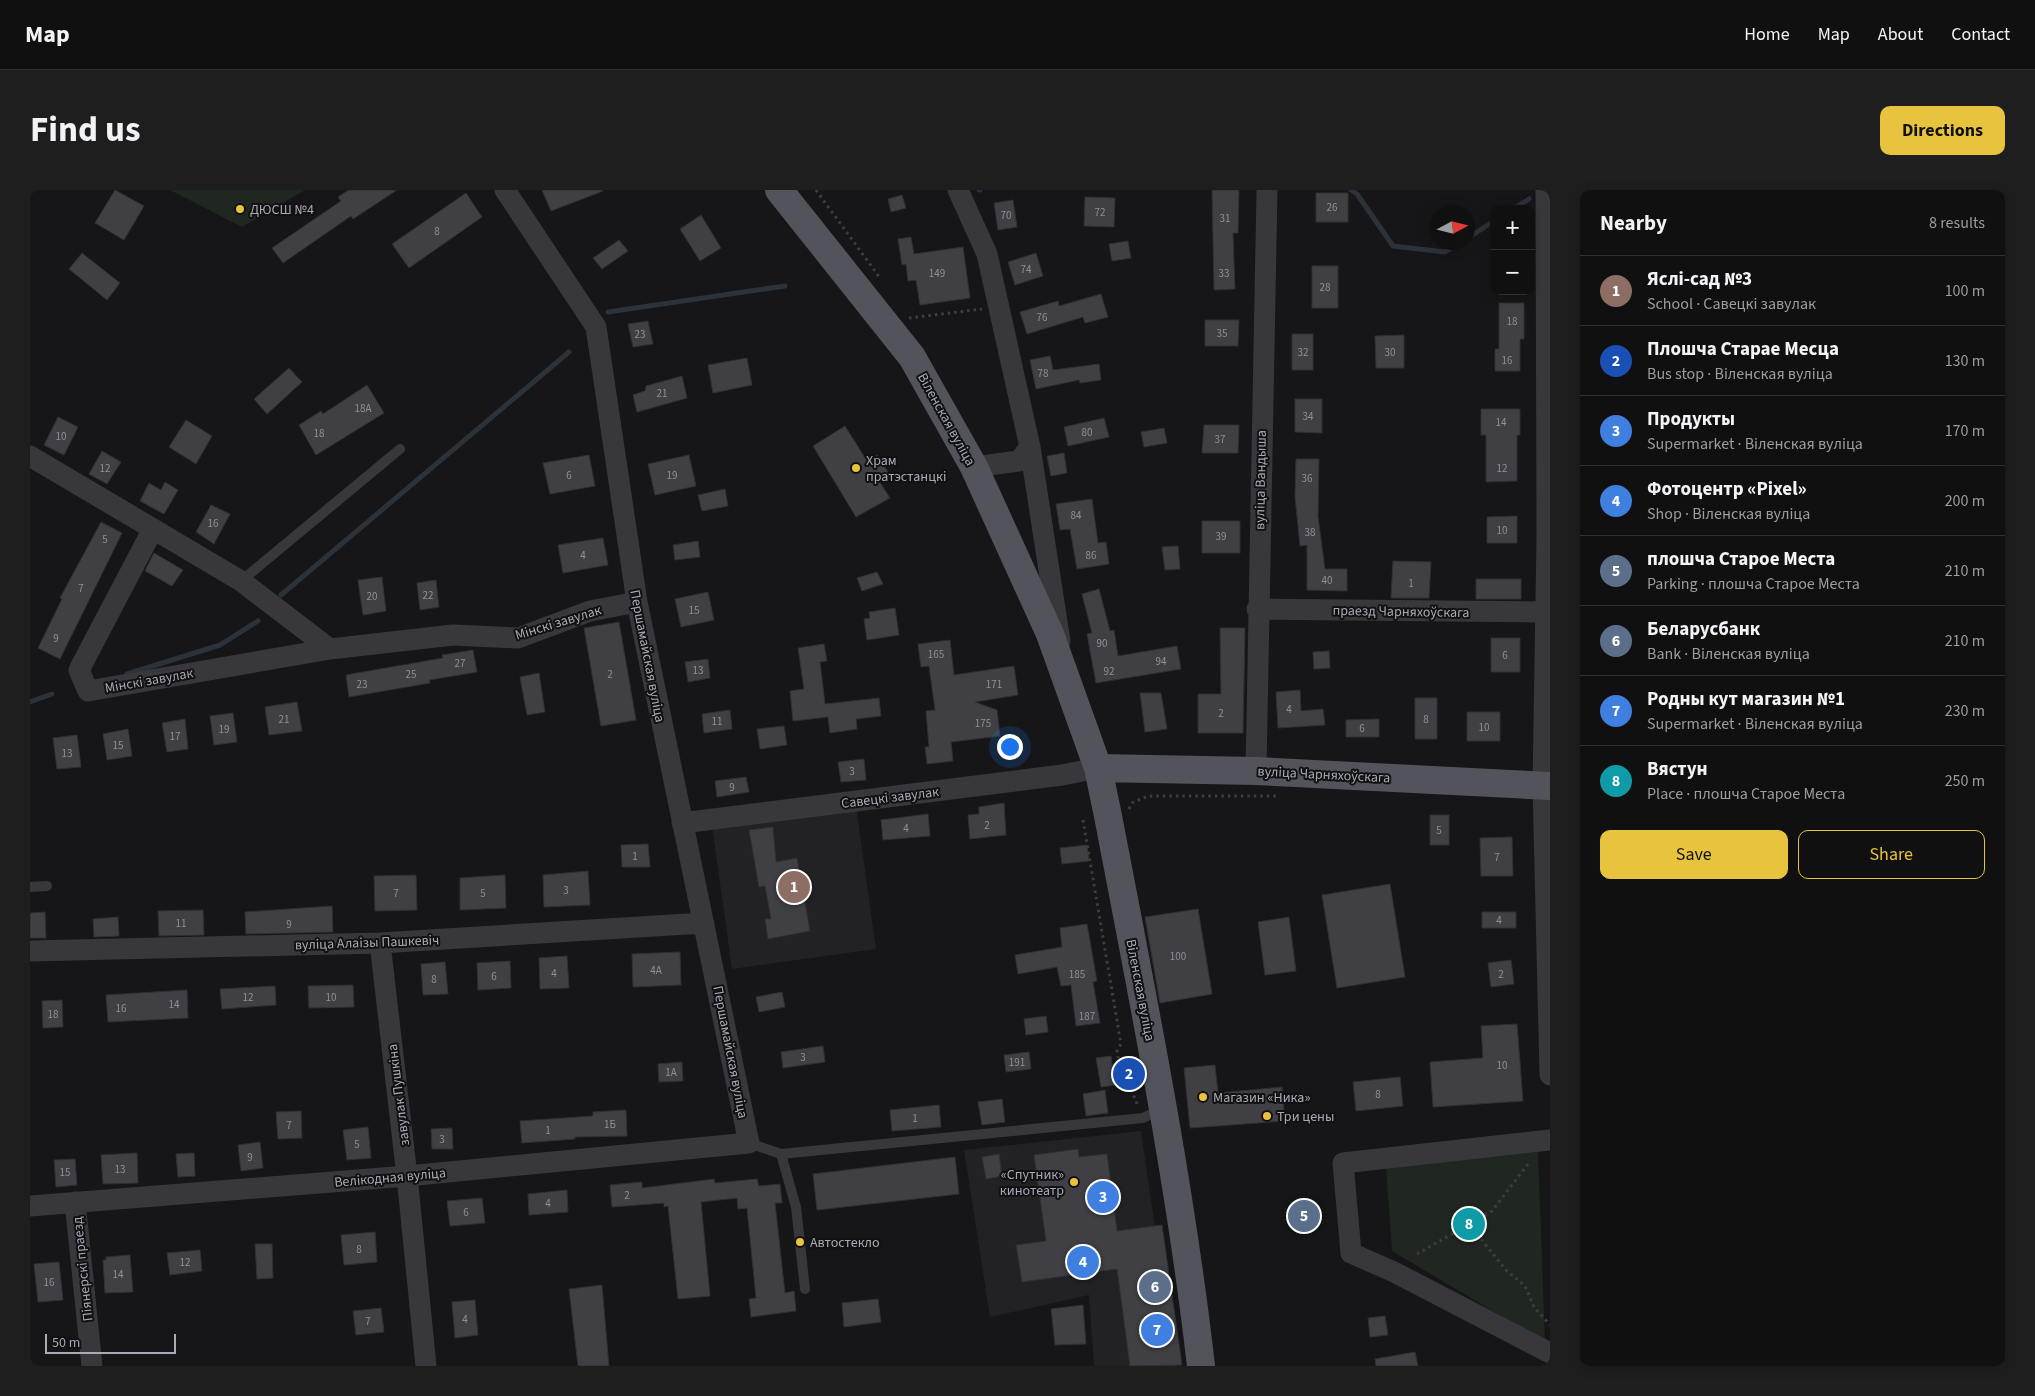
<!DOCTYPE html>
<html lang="en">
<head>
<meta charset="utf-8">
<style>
  body { margin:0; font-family:"Source Sans 3",sans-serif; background:#1e1e1f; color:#f1f3f6 }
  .controls { position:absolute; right:15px; top:15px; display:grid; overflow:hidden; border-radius:10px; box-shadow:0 2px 12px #0003 }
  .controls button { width:45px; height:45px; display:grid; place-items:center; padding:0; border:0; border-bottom:1px solid #303031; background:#101011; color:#f1f3f6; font:25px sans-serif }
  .compass { position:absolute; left:1400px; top:15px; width:45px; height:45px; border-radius:50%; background:#101011; box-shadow:0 2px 12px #0003; rotate:83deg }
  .scale { position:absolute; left:15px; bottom:12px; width:131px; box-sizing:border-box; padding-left:5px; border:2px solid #a8abb7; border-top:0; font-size:14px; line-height:18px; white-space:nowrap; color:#a8abb7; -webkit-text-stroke:4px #111012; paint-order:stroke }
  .you { position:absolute; left:979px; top:556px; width:18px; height:18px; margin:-12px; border:4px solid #fff; border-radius:50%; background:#1a73e8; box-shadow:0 0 0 8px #1a73e833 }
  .badge { display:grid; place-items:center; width:32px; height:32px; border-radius:50%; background:#e8c33d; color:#fff; font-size:16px; font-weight:700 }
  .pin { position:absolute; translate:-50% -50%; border:2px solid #fff; box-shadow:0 1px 5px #0006 }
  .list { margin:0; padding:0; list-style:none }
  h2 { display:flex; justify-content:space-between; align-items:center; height:65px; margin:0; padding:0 20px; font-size:21px }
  h2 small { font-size:16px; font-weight:400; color:#9c9d9f }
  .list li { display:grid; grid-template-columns:32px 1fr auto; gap:15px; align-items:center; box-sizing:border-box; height:70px; padding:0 20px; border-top:1px solid #303031 }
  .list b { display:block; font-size:19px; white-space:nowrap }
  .list p { margin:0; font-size:16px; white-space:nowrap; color:#9c9d9f }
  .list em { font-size:16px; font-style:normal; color:#9c9d9f }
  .actions { display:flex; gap:10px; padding:15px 20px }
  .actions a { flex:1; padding:11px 0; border:1px solid #e8c33d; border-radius:10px; text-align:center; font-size:18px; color:#e8c33d }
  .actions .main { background:#e8c33d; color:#111 }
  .map { position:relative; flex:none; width:1520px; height:1176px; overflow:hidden; border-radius:10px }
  header { display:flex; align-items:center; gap:30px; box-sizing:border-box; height:70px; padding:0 25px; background:#101011; border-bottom:1px solid #303031 }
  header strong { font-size:24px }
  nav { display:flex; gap:28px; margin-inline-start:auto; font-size:18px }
  .intro { display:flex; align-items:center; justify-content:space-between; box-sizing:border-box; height:120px; padding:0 30px }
  h1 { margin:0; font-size:35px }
  .button { padding:12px 22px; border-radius:10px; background:#e8c33d; color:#111; font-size:18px; font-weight:700 }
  main { display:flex; gap:30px; padding:0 30px }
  aside { flex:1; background:#101011; border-radius:10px; box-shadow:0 2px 12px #0003 }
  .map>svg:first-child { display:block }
  .built { fill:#222224 }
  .green { fill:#202721 }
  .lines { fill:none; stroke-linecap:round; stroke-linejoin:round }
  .stream { stroke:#2c323a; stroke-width:5 }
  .building { fill:#404044; stroke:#303033 }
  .path { stroke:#3d3e43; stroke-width:3; stroke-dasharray:2.5 4; stroke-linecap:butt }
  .lane { stroke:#37373c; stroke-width:10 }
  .street { stroke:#37373c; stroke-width:21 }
  .primary { stroke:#53545b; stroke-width:28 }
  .poi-dot { fill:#e8c33d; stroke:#111012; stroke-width:2 }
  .labels { text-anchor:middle; stroke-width:4; stroke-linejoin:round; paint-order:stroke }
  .number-label { font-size:11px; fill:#8e909a }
  .poi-label { font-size:14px; fill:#a8abb7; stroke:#111012; text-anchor:start }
  .street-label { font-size:14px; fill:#a8abb7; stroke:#111012 }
</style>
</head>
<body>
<header>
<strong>Map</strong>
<nav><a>Home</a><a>Map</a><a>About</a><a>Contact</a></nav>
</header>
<div class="intro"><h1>Find us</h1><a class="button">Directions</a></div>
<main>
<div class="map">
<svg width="1520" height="1176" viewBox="0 0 1520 1176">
  <rect width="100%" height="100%" fill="#161517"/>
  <path class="built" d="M826,616L846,759L702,779L682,636Z
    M1111,941L1145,1176H1064L1059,1105L960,1127L934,960Z"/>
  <path class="green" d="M140,0H275L212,37Z
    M1508,962L1515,1152L1362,1061L1356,977Z"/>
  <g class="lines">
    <path class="stream" d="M949,0H950
      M1321,0L1327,4L1363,56L1415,62L1430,52
      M1483,19L1499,9
      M1438,48L1464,31
      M578,122L755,96
      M251,405L539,162
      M97,484L190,455L228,431
      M0,512L22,504"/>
  </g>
  <path class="building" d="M85,0L114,16L94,50L65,33Z
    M319,0H367L323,29L321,26L253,73L242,58L311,11L308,7Z
    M512,0H572L573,1L521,21Z
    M1182,0H1209L1208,43H1203L1205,99L1184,100Z
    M436,3L452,27L379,78L362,54Z
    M1286,3H1318V32H1286Z
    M872,5L876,18L861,22L858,9Z
    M1055,7L1085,8L1084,37L1054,36Z
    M983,10L987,37L968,40L964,13Z
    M671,25L691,58L670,71L650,39Z
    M881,47L884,64L933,57L940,108L890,115L886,90L878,91L876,74L872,75L868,49Z
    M589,50L598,61L572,79L563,68Z
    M1098,51L1101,68L1082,71L1079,54Z
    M52,63L90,93L77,110L39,79Z
    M1006,63L1013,86L985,95L978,72Z
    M1282,76H1308V118H1282Z
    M1071,104L1078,127L1055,133L1053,127L997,144L990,122L1028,111L1029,116Z
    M1469,113H1494V149H1490V181H1465V159H1469Z
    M1175,130H1209L1208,156H1175Z
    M618,131L623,154L603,157L598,134Z
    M1262,144H1283V180H1262Z
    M1374,145V178H1346L1345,146Z
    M1020,166L1023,180L1069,174L1071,190L1050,193L1049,190L1006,199L1000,170Z
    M717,168L722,195L683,203L678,175Z
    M259,178L272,192L237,224L224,209Z
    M652,186L657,208L607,222L603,205L615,201L616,196Z
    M337,195L354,223L286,265L269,235L291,221L293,224Z
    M1265,209H1292V243L1265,242Z
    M1451,219H1490V245H1487V291L1456,292V245H1451Z
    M28,227L48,237L34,265L14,255Z
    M1074,228L1079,247L1038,256L1034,237Z
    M156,230L182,246L166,274L139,257Z
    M1174,235H1209L1208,263H1172Z
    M815,236L837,271L847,265L860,285L849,291L860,308L826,327L783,256Z
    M1134,238L1137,253L1114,257L1111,242Z
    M72,261L91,272L77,294L59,284Z
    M1034,263L1037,283L1021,286L1017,266Z
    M559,265L565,296L520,304L513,273Z
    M659,265L666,296L625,305L618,274Z
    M1266,269H1289L1288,327L1295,379H1317V401L1277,400V355L1270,356L1265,307Z
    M135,292L148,300L134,324L110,311L119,293L131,300Z
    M695,299L698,316L672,321L668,305Z
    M1062,309L1068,353L1076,352L1079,374L1047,379L1040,339L1030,340L1026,314Z
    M181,315L200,324L184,354L166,342Z
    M1487,326V353H1457V327Z
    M1172,331H1210V363H1172Z
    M71,332L92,343L30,469L8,458L32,409L30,408Z
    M573,348L578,375L533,383L528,355Z
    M668,351L670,367L645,370L643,355Z
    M1148,356L1150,379L1135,380L1132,357Z
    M124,363L153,380L142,396L115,381Z
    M1363,371L1401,372L1399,408H1361Z
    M847,382L853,394L832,401L827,388Z
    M352,387L356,421L333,425L328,390Z
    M1446,389H1491V409H1446Z
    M406,390L409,417L390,420L387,393Z
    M1069,399L1080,441L1084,440L1088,466L1147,456L1151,479L1066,493L1057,444L1062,443L1052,404Z
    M678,402L684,430L651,437L645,409Z
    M865,418L869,445L837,450L834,429L840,428L839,422Z
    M589,432L606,530L571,536L554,438Z
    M1190,438H1215L1213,543H1168V504H1191Z
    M1461,448H1490V482H1461Z
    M920,450L924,485L984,476L988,505L945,512L967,520L970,546L921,552L923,571L897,574L895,557H899L896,521L905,520L899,476L891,477L888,454Z
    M794,454L797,471L790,472L795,514L849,508L851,526L826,529L827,539L800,543L798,527L763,531L760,501L774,499L768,458Z
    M443,460L447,482L399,490L400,493L319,507L316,485L413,468L412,465Z
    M1299,461L1300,478L1284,479L1283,462Z
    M678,469L680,488L658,492L655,472Z
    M509,483L515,522L497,525L490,487Z
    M1270,500L1271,521L1293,519L1295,535L1248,538L1246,502Z
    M1110,503H1131L1137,539L1115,542Z
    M1385,508H1407V549H1385Z
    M267,512L272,541L239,545L235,517Z
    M700,520L702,539L674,543L672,524Z
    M1437,522H1470V551H1437Z
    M203,523L207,552L184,555L180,526Z
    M155,529L158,559L137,562L132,533Z
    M1349,529V547H1316V530Z
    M754,536L757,555L730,559L727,539Z
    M98,539L102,566L77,570L73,544Z
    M47,545L51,577L27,579L23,548Z
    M834,569L836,590L811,592L808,572Z
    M716,587L719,602L687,607L685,591Z
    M974,613L976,645L940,649L938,625L949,624V617Z
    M898,624L900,646L853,650L851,630Z
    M1400,625H1419V655H1400Z
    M743,637L746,672L767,668L780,741L738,749L735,729H741L735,696L729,697L719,640Z
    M1482,647L1483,686H1451L1450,648Z
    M618,654L620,677H592L591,655Z
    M1057,655L1059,671L1032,674L1030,658Z
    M558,681L560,715L514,717L513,685Z
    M386,685L387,720L345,721L344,686Z
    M475,685L476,718L430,720V688Z
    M1360,694L1375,787L1307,798L1292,705Z
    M302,716L303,742L216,744L215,722Z
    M1168,719L1182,804L1130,813L1115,727Z
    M173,720L174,745L129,746L128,721Z
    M15,722L16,748H0V723Z
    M1452,722H1486V738H1452Z
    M88,727L89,746L64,747L63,729Z
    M1259,727L1266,781L1235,785L1228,732Z
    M1057,734L1067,791L1063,792L1070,833L1046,836L1041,795L1031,796L1027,777L988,784L985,765L1032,757L1030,738Z
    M650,762L651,795L603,797L602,764Z
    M537,766L539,798L510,799L509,768Z
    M1481,770L1484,794L1461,797L1458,773Z
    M480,771L481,798L448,800L447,773Z
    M415,772L418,804L393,805L391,774Z
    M323,795L324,817L279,818L278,796Z
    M245,796L246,815L192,819L190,799Z
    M157,800L158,828L78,832L76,805Z
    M752,802L755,817L729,822L726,807Z
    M32,810L33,837L13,838L12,811Z
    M1016,826L1018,842L996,845L994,829Z
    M1487,834L1493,911L1403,917L1400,872L1453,868L1451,836Z
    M793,856L795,872L753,878L751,862Z
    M999,862L1001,879L976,882L974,865Z
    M1081,866L1085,895L1071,897L1066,868Z
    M652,872L653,891L629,892L628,874Z
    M1185,875L1188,903L1252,897L1255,931L1160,938L1154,878Z
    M1370,887L1373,916L1326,921L1323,892Z
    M1075,900L1078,923L1056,926L1053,904Z
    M972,909L975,932L952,935L948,912Z
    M909,915L911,937L862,941L860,920Z
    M596,920L597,946L545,947V949L492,953L490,931L563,926V922Z
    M271,921L272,948L248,949L246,922Z
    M338,937L341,968L317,970L313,940Z
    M422,938L423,959H402L401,939Z
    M230,952L233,978L211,981L208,955Z
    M1048,959L1049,967L1077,964L1087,1041L1132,1035L1152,1175L1100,1176L1087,1079L992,1092L986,1055L1016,1051L1004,965Z
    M107,963L108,993L73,994L71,965Z
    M164,963L165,986L148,987L146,964Z
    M969,964L972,986L956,989L952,967Z
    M925,967L929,1004L787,1020L783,984Z
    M45,969L47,995L26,997L24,970Z
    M684,989L685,993L727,989L729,996L750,994L752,1013H745L755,1103L764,1101L766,1121L721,1127L719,1109L726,1108L717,1018L708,1019L707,1008L671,1012L680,1106L648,1109L638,1016L634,1017V1013L582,1017L580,995L612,992V998Z
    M537,1000L538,1022L499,1025L498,1004Z
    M452,1008L455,1033L420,1036L417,1011Z
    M345,1042L347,1072L314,1075L311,1045Z
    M225,1054H242L243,1088L227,1089Z
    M170,1060L172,1081L140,1085L137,1063Z
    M100,1065L103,1102L75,1103L73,1070H76V1067Z
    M29,1072L33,1110L8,1112L4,1074Z
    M572,1095L579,1176H548L539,1099Z
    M848,1109L851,1132L814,1137L812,1113Z
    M445,1110L448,1145L425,1148L422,1112Z
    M1053,1115L1056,1154L1025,1155L1021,1119Z
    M351,1118L354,1142L326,1145L323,1121Z
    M1355,1126L1358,1145L1340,1147L1338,1128Z
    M1385,1162L1388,1176H1346L1345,1169Z"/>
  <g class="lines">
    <path class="path" d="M786,0L850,88
      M879,128L952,119
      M1099,619L1102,613L1118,606H1246
      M1053,630L1091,854L1087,861L1092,894L1101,899L1108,916
      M1439,1034L1476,1080L1495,1096L1504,1117L1520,1135
      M1387,1064L1462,1021L1498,974"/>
    <path class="lane" d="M211,391L370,259
      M0,697L17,696
      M719,953L751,964L1113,928L1132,919
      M751,964L766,1017L775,1099"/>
    <path class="street" d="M928,0L957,64L1000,257L1030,451
      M1516,0L1517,346L1513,596L1520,885
      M0,266L211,391L300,459L423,445L488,448L560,421L607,412
      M944,277L989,271L1000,257
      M123,339L49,480L58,501L300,459
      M1227,419L1514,422
      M1226,581L1237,0
      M652,633L1032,585L1068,578
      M350,753L377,986L396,1176
      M0,761L350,753L674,733
      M1520,950L1313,973L1321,1063L1364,1082L1520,1163
      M45,1012L62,1176
      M0,1016L377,986L719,953L607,412L566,137L475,0"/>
    <path class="primary" d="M749,0L882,167L944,277L1020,444L1068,578L1078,626C1113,809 1150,991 1171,1176
      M1068,578L1226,581L1520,596"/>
  </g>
  <g class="poi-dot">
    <circle cx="210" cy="19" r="5"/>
    <circle cx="826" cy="278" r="5"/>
    <circle cx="1173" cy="907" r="5"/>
    <circle cx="1237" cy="926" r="5"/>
    <circle cx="1044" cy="992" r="5"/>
    <circle cx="770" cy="1052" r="5"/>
  </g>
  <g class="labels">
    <g class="number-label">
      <text x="1302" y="21">26</text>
      <text x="1070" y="26">72</text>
      <text x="976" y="29">70</text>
      <text x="1195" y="32">31</text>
      <text x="407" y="45">8</text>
      <text x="996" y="83">74</text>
      <text x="907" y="87">149</text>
      <text x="1194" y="87">33</text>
      <text x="1295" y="101">28</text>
      <text x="1012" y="131">76</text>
      <text x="1482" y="135">18</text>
      <text x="1192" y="147">35</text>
      <text x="610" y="148">23</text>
      <text x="1273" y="166">32</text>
      <text x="1360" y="166">30</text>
      <text x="1477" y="174">16</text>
      <text x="1013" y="187">78</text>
      <text x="632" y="207">21</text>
      <text x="333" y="222">18А</text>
      <text x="1278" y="230">34</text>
      <text x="1471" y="236">14</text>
      <text x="1057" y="246">80</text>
      <text x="289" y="247">18</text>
      <text x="31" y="250">10</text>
      <text x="1190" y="253">37</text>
      <text x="75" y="282">12</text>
      <text x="1472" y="282">12</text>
      <text x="539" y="289">6</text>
      <text x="642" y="289">19</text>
      <text x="1277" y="292">36</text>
      <text x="1046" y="329">84</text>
      <text x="183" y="337">16</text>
      <text x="1472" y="344">10</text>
      <text x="1280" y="346">38</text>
      <text x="1191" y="350">39</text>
      <text x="75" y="353">5</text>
      <text x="553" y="369">4</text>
      <text x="1061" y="369">86</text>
      <text x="1297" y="394">40</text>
      <text x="1381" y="397">1</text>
      <text x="51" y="402">7</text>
      <text x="398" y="409">22</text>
      <text x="342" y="410">20</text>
      <text x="664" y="424">15</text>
      <text x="26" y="452">9</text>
      <text x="1072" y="457">90</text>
      <text x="906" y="468">165</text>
      <text x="1475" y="469">6</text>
      <text x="1131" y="475">94</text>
      <text x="430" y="477">27</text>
      <text x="668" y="484">13</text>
      <text x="1079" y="485">92</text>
      <text x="381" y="488">25</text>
      <text x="580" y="488">2</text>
      <text x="332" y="498">23</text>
      <text x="964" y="498">171</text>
      <text x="1259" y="523">4</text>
      <text x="1191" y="527">2</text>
      <text x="254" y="533">21</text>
      <text x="1396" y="533">8</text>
      <text x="687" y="535">11</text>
      <text x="953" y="537">175</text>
      <text x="1454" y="541">10</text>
      <text x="1332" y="542">6</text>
      <text x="194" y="543">19</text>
      <text x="145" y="550">17</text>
      <text x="88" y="559">15</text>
      <text x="37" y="567">13</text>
      <text x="822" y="585">3</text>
      <text x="702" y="601">9</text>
      <text x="957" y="639">2</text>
      <text x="876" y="642">4</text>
      <text x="1409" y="644">5</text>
      <text x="605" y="670">1</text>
      <text x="1467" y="671">7</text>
      <text x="536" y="704">3</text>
      <text x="366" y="707">7</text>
      <text x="453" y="707">5</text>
      <text x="1469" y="734">4</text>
      <text x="151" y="737">11</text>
      <text x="259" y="738">9</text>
      <text x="1148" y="770">100</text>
      <text x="626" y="784">4А</text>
      <text x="524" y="787">4</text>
      <text x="1047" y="788">185</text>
      <text x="1471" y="788">2</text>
      <text x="464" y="790">6</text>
      <text x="404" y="793">8</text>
      <text x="218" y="811">12</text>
      <text x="301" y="811">10</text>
      <text x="144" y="818">14</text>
      <text x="91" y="822">16</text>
      <text x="23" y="828">18</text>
      <text x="1057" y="830">187</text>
      <text x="773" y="871">3</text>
      <text x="987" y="876">191</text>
      <text x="1472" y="879">10</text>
      <text x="641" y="886">1А</text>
      <text x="1348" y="908">8</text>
      <text x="885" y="932">1</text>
      <text x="580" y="938">1Б</text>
      <text x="259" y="939">7</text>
      <text x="518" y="944">1</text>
      <text x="412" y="953">3</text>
      <text x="327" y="958">5</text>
      <text x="220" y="971">9</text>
      <text x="90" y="983">13</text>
      <text x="35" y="986">15</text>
      <text x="597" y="1009">2</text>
      <text x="518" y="1017">4</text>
      <text x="436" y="1026">6</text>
      <text x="329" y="1063">8</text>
      <text x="155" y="1076">12</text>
      <text x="88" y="1088">14</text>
      <text x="19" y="1096">16</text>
      <text x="435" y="1133">4</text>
      <text x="338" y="1135">7</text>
    </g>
    <g class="poi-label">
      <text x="220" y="24">ДЮСШ №4</text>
      <text x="836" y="275">Храм<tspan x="836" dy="16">пратэстанцкі</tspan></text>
      <text x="1183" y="912">Магазин «Ника»</text>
      <text x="1247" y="931">Три цены</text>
      <text x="1034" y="989" text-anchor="end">«Спутник»<tspan x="1034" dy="16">кинотеатр</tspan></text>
      <text x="780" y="1057">Автостекло</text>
    </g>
    <g class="street-label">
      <text transform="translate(917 229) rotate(61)" y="5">Віленская вуліца</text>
      <text transform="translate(1230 290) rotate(-89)" y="5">вуліца Вандыша</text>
      <text transform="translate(1371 421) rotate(1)" y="5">праезд Чарняхоўскага</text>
      <text transform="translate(528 432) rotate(-17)" y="5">Мінскі завулак</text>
      <text transform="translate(618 466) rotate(79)" y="5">Першамайская вуліца</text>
      <text transform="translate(119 490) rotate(-10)" y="5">Мінскі завулак</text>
      <text transform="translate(1294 584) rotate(3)" y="5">вуліца Чарняхоўскага</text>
      <text transform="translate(860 607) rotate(-7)" y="5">Савецкі завулак</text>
      <text transform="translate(337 752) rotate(-2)" y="5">вуліца Алаізы Пашкевіч</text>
      <text transform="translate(1111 800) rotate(79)" y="5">Віленская вуліца</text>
      <text transform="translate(701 862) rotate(79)" y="5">Першамайская вуліца</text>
      <text transform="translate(368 905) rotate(-97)" y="5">завулак Пушкіна</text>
      <text transform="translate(360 987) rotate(-5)" y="5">Велікодная вуліца</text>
      <text transform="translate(52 1079) rotate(-96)" y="5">Піянерскі праезд</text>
    </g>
  </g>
</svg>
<div class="controls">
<button>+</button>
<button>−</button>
</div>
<svg class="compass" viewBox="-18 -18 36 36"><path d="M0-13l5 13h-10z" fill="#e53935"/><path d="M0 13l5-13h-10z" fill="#9c9d9f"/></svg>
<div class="scale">50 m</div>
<div class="you"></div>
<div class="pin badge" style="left:764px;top:697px;background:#8d6e63">1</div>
<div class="pin badge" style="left:1099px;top:884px;background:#1a4fb4">2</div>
<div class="pin badge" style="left:1073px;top:1007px;background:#3f7fe0">3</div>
<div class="pin badge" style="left:1053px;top:1072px;background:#3f7fe0">4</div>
<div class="pin badge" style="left:1274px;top:1026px;background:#5c6f8a">5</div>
<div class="pin badge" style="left:1125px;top:1097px;background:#5c6f8a">6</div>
<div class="pin badge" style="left:1127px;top:1140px;background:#3f7fe0">7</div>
<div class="pin badge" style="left:1439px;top:1034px;background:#0f9aa8">8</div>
</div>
<aside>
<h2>Nearby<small>8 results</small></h2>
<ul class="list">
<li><span class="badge" style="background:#8d6e63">1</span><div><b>Яслі-сад №3</b><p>School · Савецкі завулак</p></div><em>100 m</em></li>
<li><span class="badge" style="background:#1a4fb4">2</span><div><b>Плошча Старае Месца</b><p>Bus stop · Віленская вуліца</p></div><em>130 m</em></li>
<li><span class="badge" style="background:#3f7fe0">3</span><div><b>Продукты</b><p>Supermarket · Віленская вуліца</p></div><em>170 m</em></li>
<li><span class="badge" style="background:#3f7fe0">4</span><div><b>Фотоцентр «Pixel»</b><p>Shop · Віленская вуліца</p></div><em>200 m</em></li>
<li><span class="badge" style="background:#5c6f8a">5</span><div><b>плошча Старое Места</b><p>Parking · плошча Старое Места</p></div><em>210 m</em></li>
<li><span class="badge" style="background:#5c6f8a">6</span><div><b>Беларусбанк</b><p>Bank · Віленская вуліца</p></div><em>210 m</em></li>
<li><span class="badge" style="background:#3f7fe0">7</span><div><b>Родны кут магазин №1</b><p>Supermarket · Віленская вуліца</p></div><em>230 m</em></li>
<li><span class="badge" style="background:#0f9aa8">8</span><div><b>Вястун</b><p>Place · плошча Старое Места</p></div><em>250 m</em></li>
</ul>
<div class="actions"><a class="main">Save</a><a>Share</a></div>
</aside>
</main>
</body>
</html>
